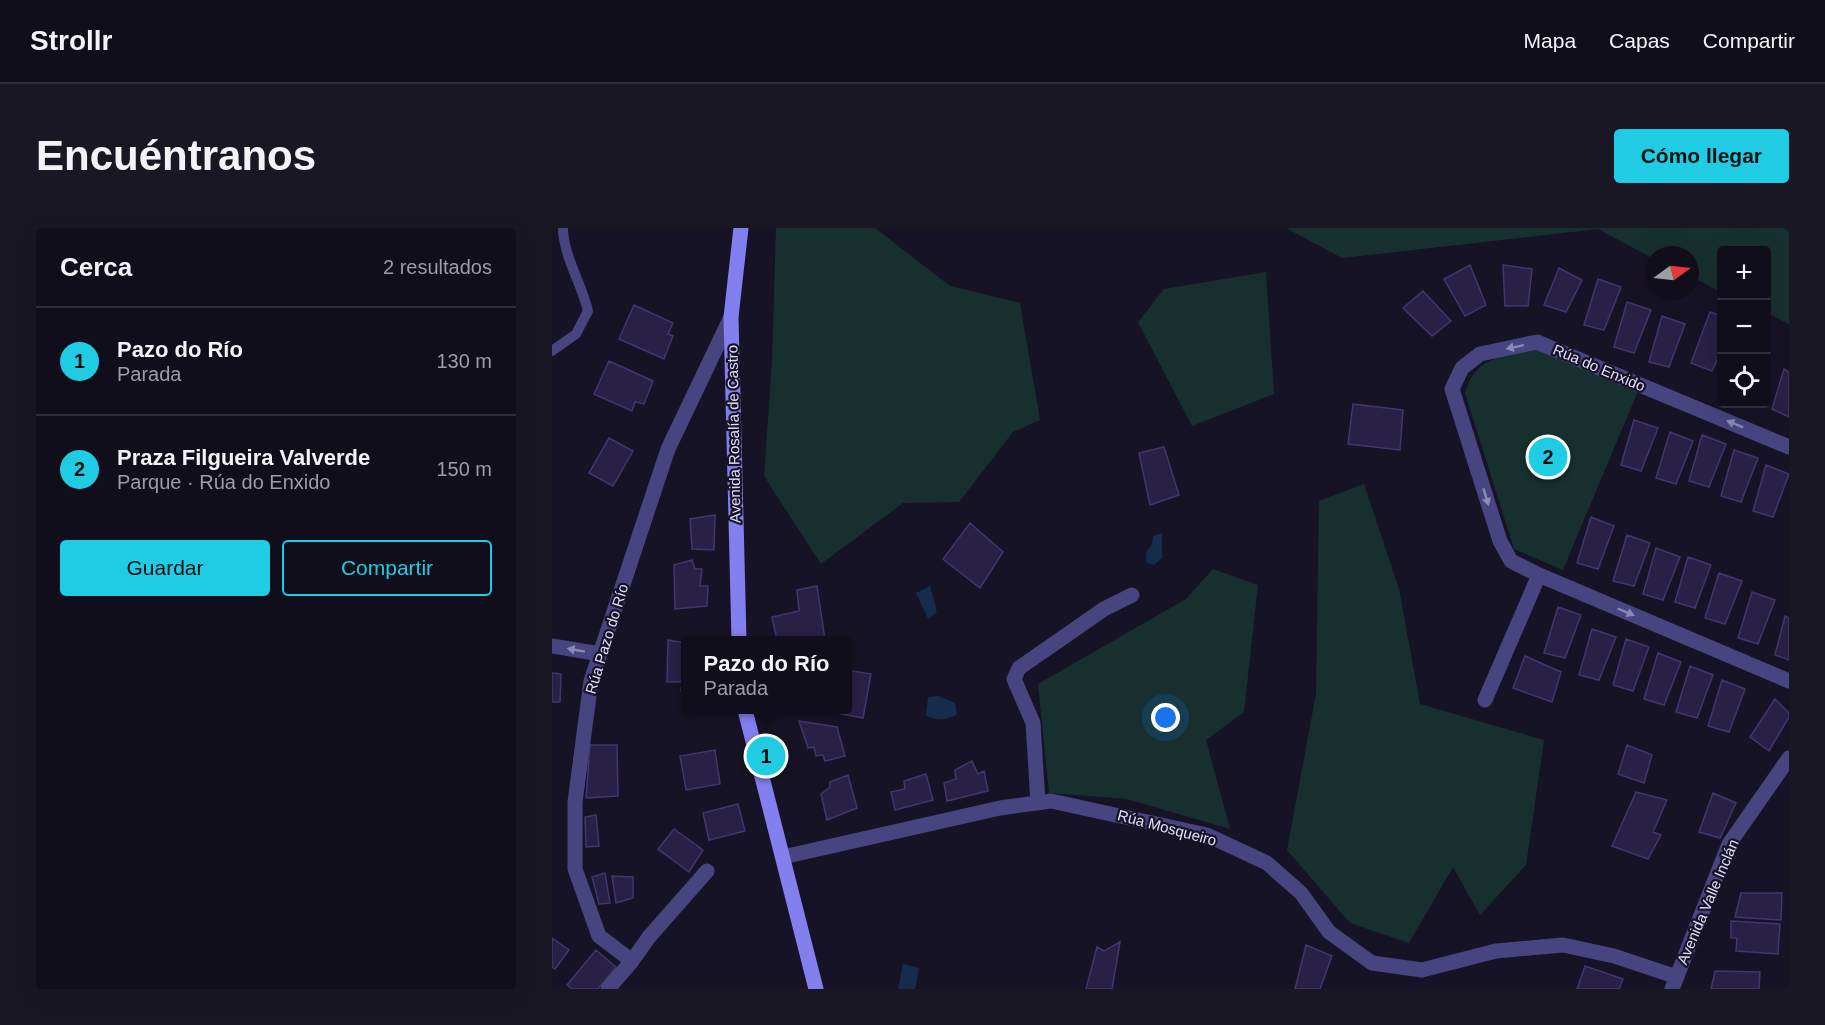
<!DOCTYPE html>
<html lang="es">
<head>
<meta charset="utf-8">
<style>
  body { margin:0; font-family:Arial,sans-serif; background:#1a1725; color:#f1f3f6 }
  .controls { position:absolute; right:18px; top:18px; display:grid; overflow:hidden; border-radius:6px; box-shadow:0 6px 24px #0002 }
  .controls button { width:54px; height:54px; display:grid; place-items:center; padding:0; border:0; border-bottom:2px solid #302e3b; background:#110e1c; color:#f1f3f6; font:30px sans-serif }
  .compass { position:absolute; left:1093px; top:18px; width:54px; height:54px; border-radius:50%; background:#110e1c; box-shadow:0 6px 24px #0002; rotate:75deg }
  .you { position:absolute; left:614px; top:490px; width:21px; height:21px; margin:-15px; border:4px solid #fff; border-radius:50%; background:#1a73e8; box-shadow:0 0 0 9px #1a73e833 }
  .badge { display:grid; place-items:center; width:39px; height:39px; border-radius:50%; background:#20cce3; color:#111; font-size:20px; font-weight:700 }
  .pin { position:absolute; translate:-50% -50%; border:3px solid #fff; box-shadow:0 2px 6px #0006 }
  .popup { position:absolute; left:129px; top:408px; width:171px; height:78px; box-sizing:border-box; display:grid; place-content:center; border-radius:6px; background:#110e1c; filter:drop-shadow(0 2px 4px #0005); font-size:20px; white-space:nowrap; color:#9c9ca3 }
  .popup b { font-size:22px; color:#f1f3f6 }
  .popup::after { content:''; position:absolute; left:50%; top:100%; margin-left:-12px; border:12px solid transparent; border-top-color:#110e1c }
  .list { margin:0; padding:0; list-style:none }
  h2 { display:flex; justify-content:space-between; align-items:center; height:78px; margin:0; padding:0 24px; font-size:26px }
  h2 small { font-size:20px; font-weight:400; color:#9c9ca3 }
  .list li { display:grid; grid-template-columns:39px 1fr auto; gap:18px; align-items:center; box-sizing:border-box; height:108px; padding:0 24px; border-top:2px solid #302e3b }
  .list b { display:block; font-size:22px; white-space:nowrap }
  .list p { margin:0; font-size:20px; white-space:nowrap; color:#9c9ca3 }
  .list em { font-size:20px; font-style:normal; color:#9c9ca3 }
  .actions { display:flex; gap:12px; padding:18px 24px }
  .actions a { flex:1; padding:14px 0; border:2px solid #20cce3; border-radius:6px; text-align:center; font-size:21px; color:#20cce3 }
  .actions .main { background:#20cce3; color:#111 }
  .icon { flex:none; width:33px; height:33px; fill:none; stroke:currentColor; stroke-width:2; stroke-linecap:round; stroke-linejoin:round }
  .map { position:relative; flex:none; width:1237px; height:761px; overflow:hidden; border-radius:6px }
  header { display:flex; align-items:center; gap:36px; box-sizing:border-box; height:84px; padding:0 30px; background:#110e1c; border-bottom:2px solid #302e3b }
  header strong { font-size:28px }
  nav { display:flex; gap:33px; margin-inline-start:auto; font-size:21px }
  .intro { display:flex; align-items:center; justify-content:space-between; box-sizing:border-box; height:144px; padding:0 36px }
  h1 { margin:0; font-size:42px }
  .button { padding:15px 27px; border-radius:6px; background:#20cce3; color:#111; font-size:21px; font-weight:700 }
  main { display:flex; gap:36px; padding:0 36px }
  aside { flex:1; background:#110e1c; border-radius:6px; box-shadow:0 6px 24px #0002 }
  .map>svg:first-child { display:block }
  .green { fill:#17302f }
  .water { fill:#172b4b }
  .building { fill:#292145; stroke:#42366e; stroke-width:1.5 }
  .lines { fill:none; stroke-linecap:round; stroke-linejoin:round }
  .lane { stroke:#47447f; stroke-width:10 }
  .street { stroke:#47447f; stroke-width:15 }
  .secondary { stroke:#847fef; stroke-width:15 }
  .oneway { fill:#8c89b7 }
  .labels { text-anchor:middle; stroke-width:4.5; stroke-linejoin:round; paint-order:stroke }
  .street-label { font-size:15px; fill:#e1ddfb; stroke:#171326 }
</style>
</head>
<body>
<header>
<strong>Strollr</strong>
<nav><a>Mapa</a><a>Capas</a><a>Compartir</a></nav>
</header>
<div class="intro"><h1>Encuéntranos</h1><a class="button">Cómo llegar</a></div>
<main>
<aside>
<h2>Cerca<small>2 resultados</small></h2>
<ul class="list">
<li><span class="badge">1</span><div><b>Pazo do Río</b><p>Parada</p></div><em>130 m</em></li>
<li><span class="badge">2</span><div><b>Praza Filgueira Valverde</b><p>Parque · Rúa do Enxido</p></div><em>150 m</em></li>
</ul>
<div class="actions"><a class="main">Guardar</a><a>Compartir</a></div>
</aside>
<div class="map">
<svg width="1237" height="761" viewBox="0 0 1237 761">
  <rect width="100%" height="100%" fill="#171326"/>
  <path class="green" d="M224,0H323L398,58L468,75L488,192L461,204L407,274L351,275L269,336L212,248L220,134Z
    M734,0H1237V96L1215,85L1214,22H1170L1169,64L1138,48V27H1102V31L1046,1L790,30Z
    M714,44L722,166L640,198L586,94L612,61Z
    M986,121L1086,163L1011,342L962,321L913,165C924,126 951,130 986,121Z
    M812,256L847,361L868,476L992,512L974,637L928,687L901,639L857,715L798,695L735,622L764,466L767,273Z
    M661,341L706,357L692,484L654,512L678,601L575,571L497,565L486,456L634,371Z"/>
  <path class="water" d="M610,305V330L602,337L595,335L594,324L600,316L601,308Z
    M378,358L385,384L376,391L364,365Z
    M386,468L403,475L405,487C394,492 385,493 374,488L376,469Z
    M351,736L367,740L363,761H346Z"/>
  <path class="building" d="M918,37L934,77L913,88L892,51Z
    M951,37L980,41L976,78H953Z
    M1007,40L1030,52L1014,84L992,77Z
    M1046,51L1069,59L1052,102L1032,97Z
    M871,63L899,93L880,108L851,80Z
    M1075,74L1099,82L1082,125L1062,119Z
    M82,77L121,95L116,106L121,108L112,131L67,111Z
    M1158,84L1170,88V121L1160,143L1139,135Z
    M1110,88L1133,96L1117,139L1097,134Z
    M57,133L101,153L92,176L83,174L80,183L42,166Z
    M1232,141L1237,144V189L1220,181Z
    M801,176L851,182L848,222L796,216Z
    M1082,192L1106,200L1089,243L1069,237Z
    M1118,204L1141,213L1124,256L1104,250Z
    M1150,207L1174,216L1157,259L1137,253Z
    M57,210L81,223L61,258L37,245Z
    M612,219L627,267L598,277L587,225Z
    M1182,222L1206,230L1189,274L1169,268Z
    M1214,237L1237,246L1221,289L1201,283Z
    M163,287L162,322L140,321L138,291Z
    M1039,289L1062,298L1046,341L1025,335Z
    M418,295L451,324L428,360L391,331Z
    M1075,307L1098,315L1082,358L1061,353Z
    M1104,320L1128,329L1111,372L1091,366Z
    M1136,329L1159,337L1143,380L1123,374Z
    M140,332L143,341H150L148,358H156L155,378L123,381L122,337Z
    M1167,345L1190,353L1173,396L1153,390Z
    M265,358L273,412H251V410L225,412L220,389L247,383L245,362Z
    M1200,364L1223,372L1206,416L1186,410Z
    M1006,379L1029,387L1013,430L992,425Z
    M1233,388L1237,390V432L1223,427Z
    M1040,401L1064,409L1047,452L1027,447Z
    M1074,411L1097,419L1081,463L1061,457Z
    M116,412L133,415V463H129L130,454H115Z
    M1106,425L1129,434L1112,477L1092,471Z
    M973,428L1009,444L1000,474L961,460Z
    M1138,438L1161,447L1145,490L1124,484Z
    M295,442L319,446L311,490L274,483L295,482Z
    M0,445L9,446L8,474H0Z
    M1170,452L1193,461L1177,504L1156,498Z
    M1223,471L1237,485V489L1217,523L1198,509Z
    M247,493L285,499L293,528L273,533L271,527L264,528L262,519L256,520Z
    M38,517H65L66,568L34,570Z
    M1075,517L1100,527L1092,555L1066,546Z
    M163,522L168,556L134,562L128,528Z
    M420,533L426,546L432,543L436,563L395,573L392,555L404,551L403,542Z
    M374,546L381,572L343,582L339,564L353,561L352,553Z
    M296,547L305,580L275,592L269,566L278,559V554Z
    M1084,564L1115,572L1101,604L1109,607L1096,631L1060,618Z
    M1161,565L1184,575L1168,610L1147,604Z
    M186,576L193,603L157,612L151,585Z
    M44,587L47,618L34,619L33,589Z
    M122,601L151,622L137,644L106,621Z
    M53,645L58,675L47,676L40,649Z
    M60,648L81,649V670L64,675Z
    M1189,665H1230L1229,692L1183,689Z
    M1179,693L1228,696L1226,726L1184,723L1185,710H1179Z
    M0,710L17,722L3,741L0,739Z
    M568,714L560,761H534L545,719L552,723Z
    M754,717L780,728L768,761H743Z
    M44,722L64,739L46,761H20L15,757Z
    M1033,738L1071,751L1067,761H1025Z
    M1163,743L1208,744L1207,761H1159Z"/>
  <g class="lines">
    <path class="lane" d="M0,123L24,106L36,83C30,56 11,27 11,0"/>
    <path class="street" d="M1237,219L985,114L928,126L910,140L900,161L948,313L959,333L987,347L1237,453
      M0,418L48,426
      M933,472L987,347
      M486,575L481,495L462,451L467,440L552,381L580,367
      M231,629L448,580L499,573L655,607L715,635L749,665L777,704L820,735L870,742L944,723L1011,717L1062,728L1125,749
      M80,733L97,709L155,643
      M56,761L80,733L47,708L23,641V574L39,453L116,221L179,89
      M1120,761L1177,616L1237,530"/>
    <path class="secondary" d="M187,412L179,89L189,0
      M193,482L264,761"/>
  </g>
  <defs><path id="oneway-solid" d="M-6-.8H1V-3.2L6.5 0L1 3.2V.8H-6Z" transform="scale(1.5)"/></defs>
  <g class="oneway">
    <use href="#oneway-solid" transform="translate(963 119) rotate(168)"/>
    <use href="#oneway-solid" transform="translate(1183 196) rotate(-157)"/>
    <use href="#oneway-solid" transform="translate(934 269) rotate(73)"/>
    <use href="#oneway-solid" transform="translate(1074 384) rotate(23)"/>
    <use href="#oneway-solid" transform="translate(24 422) rotate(-170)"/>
  </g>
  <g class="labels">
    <g class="street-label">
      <text transform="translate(1047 140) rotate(23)" y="5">Rúa do Enxido</text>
      <text transform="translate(182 206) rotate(-91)" y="5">Avenida Rosalía de Castro</text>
      <text transform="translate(55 411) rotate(-73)" y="5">Rúa Pazo do Río</text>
      <text transform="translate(615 600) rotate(15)" y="5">Rúa Mosqueiro</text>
      <text transform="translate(1156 674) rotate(-67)" y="5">Avenida Valle Inclán</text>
    </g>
  </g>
</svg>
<div class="controls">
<button>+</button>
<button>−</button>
<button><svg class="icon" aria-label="locate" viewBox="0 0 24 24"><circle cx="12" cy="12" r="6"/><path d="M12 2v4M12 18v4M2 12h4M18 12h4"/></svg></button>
</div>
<svg class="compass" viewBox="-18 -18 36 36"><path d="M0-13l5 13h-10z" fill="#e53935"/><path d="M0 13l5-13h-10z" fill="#9c9ca3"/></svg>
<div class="you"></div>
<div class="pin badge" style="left:214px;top:528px">1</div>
<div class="popup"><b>Pazo do Río</b>Parada</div>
<div class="pin badge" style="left:996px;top:229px">2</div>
</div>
</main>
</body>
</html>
